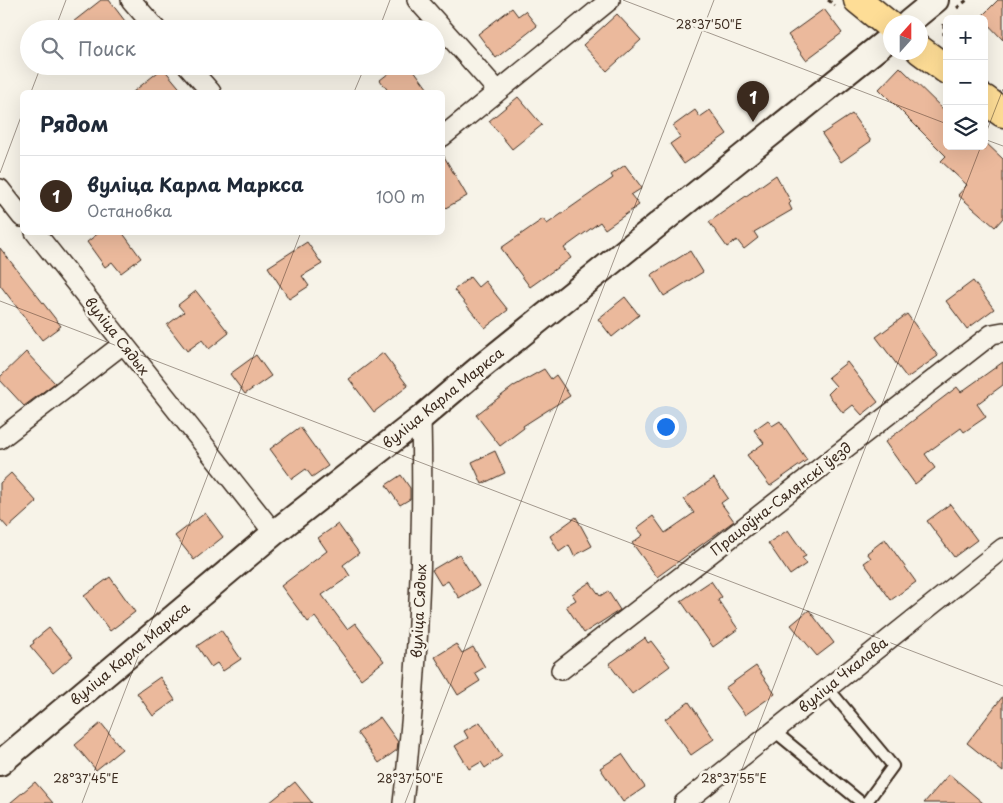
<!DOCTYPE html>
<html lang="ru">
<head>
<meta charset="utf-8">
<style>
  body { margin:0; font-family:"Playpen Sans",sans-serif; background:#f2f2f3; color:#1f2937 }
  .controls { position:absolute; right:15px; top:15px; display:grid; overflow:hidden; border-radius:8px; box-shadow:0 5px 20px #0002 }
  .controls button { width:45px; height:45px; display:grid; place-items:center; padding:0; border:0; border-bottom:1px solid #e0e1e3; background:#fff; color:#1f2937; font:25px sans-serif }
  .compass { position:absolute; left:883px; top:15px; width:45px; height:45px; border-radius:50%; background:#fff; box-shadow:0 5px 20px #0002; rotate:21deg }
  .you { position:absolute; left:665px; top:426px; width:18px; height:18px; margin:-12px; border:4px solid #fff; border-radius:50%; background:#1a73e8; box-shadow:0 0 0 8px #1a73e833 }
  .badge { display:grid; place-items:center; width:32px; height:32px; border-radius:50%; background:#3b2a1e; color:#fff; font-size:16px; font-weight:700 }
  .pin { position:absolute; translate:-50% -41px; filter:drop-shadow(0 1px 2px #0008) }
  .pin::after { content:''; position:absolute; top:26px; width:18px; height:15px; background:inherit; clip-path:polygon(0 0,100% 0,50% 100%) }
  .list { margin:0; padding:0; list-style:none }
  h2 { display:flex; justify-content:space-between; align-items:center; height:65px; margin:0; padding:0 20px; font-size:21px }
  h2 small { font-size:16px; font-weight:400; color:#747a83 }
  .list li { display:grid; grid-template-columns:32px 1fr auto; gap:15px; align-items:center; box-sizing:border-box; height:80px; padding:0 20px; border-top:1px solid #e0e1e3 }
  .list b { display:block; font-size:19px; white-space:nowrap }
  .list p { margin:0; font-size:16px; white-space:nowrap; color:#747a83 }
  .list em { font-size:16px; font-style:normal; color:#747a83 }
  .icon { flex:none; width:28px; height:28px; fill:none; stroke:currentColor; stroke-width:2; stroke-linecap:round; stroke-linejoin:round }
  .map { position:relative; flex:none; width:1003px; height:803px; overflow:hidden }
  .search { position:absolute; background:#fff; box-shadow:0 5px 20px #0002; left:20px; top:20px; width:425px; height:55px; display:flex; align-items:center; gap:12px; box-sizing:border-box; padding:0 18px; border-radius:28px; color:#747a83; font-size:19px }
  .panel { position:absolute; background:#fff; box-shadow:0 5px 20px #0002; left:20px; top:90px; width:425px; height:145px; border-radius:8px }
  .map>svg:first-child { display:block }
  .building { fill:#ebb99c; stroke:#3b2a1e }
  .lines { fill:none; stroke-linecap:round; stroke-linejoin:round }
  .service-casing { stroke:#3b2a1e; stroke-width:14 }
  .minor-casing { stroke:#3b2a1e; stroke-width:22 }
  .tertiary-casing { stroke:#3b2a1e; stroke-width:28 }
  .primary-casing { stroke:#3b2a1e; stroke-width:31 }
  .path { stroke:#3b2a1e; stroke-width:3; stroke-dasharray:4 4; stroke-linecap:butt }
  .service { stroke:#f7f3e8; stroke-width:10 }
  .minor { stroke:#f7f3e8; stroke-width:19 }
  .tertiary { stroke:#f7f3e8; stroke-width:24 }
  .primary { stroke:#fedd96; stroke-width:28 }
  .ticks { fill:none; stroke:#3b2a1e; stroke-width:1; stroke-opacity:0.45 }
  .labels { text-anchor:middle; stroke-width:5; stroke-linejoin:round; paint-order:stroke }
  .street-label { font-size:14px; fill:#3b2a1e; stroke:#f7f3e8 }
  .ticks-label { font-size:12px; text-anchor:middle; fill:#3b2a1e; stroke:#f7f3e8; stroke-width:5; stroke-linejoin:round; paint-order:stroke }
</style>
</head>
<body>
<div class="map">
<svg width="1003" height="803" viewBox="0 0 1003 803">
  <rect width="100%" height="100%" fill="#f7f3e8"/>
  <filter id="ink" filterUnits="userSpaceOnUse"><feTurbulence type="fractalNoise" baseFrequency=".02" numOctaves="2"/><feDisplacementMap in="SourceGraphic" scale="10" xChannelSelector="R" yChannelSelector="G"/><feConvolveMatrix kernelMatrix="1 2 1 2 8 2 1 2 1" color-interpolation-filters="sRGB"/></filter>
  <g filter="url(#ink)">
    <path class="building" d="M101,0H109L131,29H64Z
      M998,0H1003V40L981,17Z
      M512,8L518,16L525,11L537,26L496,58L478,34Z
      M824,9L842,33L806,60L788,35Z
      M617,14L641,40L607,71L583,45Z
      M398,66H411L430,92H389L380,80Z
      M900,67L947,113V146H980L984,150V141L1003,159V218L995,227L958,195L967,185L941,161L946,156L879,89Z
      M163,68L183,92H133Z
      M518,97L542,125L512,149L489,121Z
      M695,110L700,117L710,110L727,134L684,164L670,144L680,137L673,126Z
      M852,114L871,141L841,162L822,134Z
      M442,153L467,196L442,210Z
      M625,165L642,188L631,195L639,205L605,229L600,222L564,248L571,258L530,287L501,248L543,219L547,224L613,178L611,175Z
      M776,175L791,202L789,204L792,210L754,232L758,238L744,249L737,240L727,247L709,222Z
      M100,232H122L141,258L121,273L112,262L105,267L87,242Z
      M307,242L322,264L302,276L309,286L289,299L268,267Z
      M0,248L61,326L42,340L0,285Z
      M690,251L703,272L664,296L651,275Z
      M470,277L478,287L485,281L508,310L485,328L454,290Z
      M973,281L994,309L967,329L946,301Z
      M196,291L229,333L209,349L202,340L187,351L167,325L184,312L178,305Z
      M625,297L639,315L612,337L598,319Z
      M907,314L938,356L907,378L876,337Z
      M26,352L55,383L24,406L0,380V377Z
      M383,353L408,386L374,412L349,379Z
      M256,355L271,376L245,394L230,374Z
      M847,362L878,402L862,415L853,405L843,413L828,394L836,386L828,377Z
      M1003,362V385L977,404L986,417L964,432L961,428L925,454L935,468L915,484L885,442L957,387L961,392Z
      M544,369L551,379L556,375L570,396L523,426L524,428L500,446L476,415L514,386Z
      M768,420L772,426L780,421L807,460L770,486L747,455L764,443L754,430Z
      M300,427L328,466L312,477L306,469L292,479L270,449Z
      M495,451L505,473L482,484L472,462Z
      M11,473L37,502L8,528L0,519V483Z
      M401,475L410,488V499L400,505L386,485Z
      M714,478L728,498L721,503L734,521L657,577L632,543L643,535L637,528L653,516L665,533L694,513L684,499Z
      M950,504L977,540L954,557L927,521Z
      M205,513L223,537L194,560L175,536Z
      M576,517L592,546L574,556L569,545L559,552L550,536Z
      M338,524L359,553L343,565L350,576L322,595L347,629L355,623L384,661L361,679L315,617L308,622L281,586L327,551L318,538Z
      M788,530L806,556L802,558L806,564L790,575L768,543Z
      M885,539L916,582L891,600L864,563L871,558L867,553Z
      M459,554L479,586L459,598L448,581L441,585L432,570Z
      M110,577L135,612L110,631L84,596Z
      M711,581L722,597L718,600L738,629L713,647L681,601Z
      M590,582L600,596L608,591L620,610L584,633L566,606L576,600L572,594Z
      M809,610L834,643L817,656L791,625Z
      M49,628L73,656L53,673L30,646L34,643L33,641Z
      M221,630L241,659L223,671L217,663L211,667L197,646Z
      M645,638L648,643L651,641L670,666L632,694L609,664Z
      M456,644L462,653L473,647L485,667L475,673L480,681L458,695L435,657Z
      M756,666L775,694L745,715L725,688Z
      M160,677L175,700L153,716L137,693Z
      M1003,696V772L967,743Z
      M689,702L714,739L691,755L665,719Z
      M380,717L398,742L397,750L379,763L357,733Z
      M480,722L502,756L485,768L481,762L469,769L455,746L468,738L464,731Z
      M101,723L122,749L96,770L75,745Z
      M622,754L645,787L623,802L600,768Z
      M949,774L983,803H924Z
      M35,782L53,803H10Z
      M295,782L312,803H269Z"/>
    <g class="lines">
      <g class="service-casing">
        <path id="service" d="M828,688L893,766L866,803
          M774,731L862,803"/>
      </g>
      <g class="minor-casing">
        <path id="minor" d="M131,0L156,29
          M417,0L498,91
          M188,66L211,92
          M442,137L610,0
          M0,189L22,217
          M35,232L274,533
          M0,439L123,344
          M561,670L992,334L1003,332
          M403,803C418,675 424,547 421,418
          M684,803L1003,548"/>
      </g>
      <g class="tertiary-casing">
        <path id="tertiary" d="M909,22L936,0
          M0,763L274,533L421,418L476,371L890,38"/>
      </g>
      <g class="primary-casing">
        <path id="primary" d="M858,0L890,26
          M920,50L947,70
          M984,99L1003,113"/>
      </g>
      <path class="path" d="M828,0L835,5
        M957,8L967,0
        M944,24V37"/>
      <use href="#service" class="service"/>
      <use href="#minor" class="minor"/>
      <use href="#tertiary" class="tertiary"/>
      <use href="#primary" class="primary"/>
    </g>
  </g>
  <path class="ticks" d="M623,0L947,124M55,29L66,0M379,29L390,0M31,92L41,66M354,92L365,66M984,138L1003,89M984,139L1003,146M0,173L22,114M0,301L1003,686M82,803L301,232M405,803L714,0M729,803L981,146"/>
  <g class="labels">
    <g class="street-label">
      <text transform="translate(117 336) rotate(52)" y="5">вуліца Сядых</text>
      <text transform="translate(443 398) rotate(-39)" y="5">вуліца Карла Маркса</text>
      <text transform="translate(781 499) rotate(-38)" y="5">Працоўна-Сялянскі ўезд</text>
      <text transform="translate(419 611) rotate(-87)" y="5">вуліца Сядых</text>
      <text transform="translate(130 654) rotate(-40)" y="5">вуліца Карла Маркса</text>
      <text transform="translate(843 675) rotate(-39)" y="5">вуліца Чкалава</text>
    </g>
  </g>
  <g class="ticks-label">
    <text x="709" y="29">28°37'50"E</text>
    <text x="86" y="783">28°37'45"E</text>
    <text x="410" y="783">28°37'50"E</text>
    <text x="734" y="783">28°37'55"E</text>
  </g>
</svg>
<div class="controls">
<button>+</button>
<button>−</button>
<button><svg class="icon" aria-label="layers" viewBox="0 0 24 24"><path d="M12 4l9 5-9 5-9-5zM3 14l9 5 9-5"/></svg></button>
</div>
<svg class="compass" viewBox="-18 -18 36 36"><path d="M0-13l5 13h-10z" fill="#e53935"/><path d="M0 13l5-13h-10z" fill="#747a83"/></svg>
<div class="you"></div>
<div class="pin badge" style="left:753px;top:122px">1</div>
<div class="search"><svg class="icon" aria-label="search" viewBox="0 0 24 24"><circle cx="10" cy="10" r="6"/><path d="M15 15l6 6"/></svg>Поиск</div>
<section class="panel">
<h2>Рядом<small></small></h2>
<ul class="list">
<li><span class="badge">1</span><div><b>вуліца Карла Маркса</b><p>Остановка</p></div><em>100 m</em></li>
</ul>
</section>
</div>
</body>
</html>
